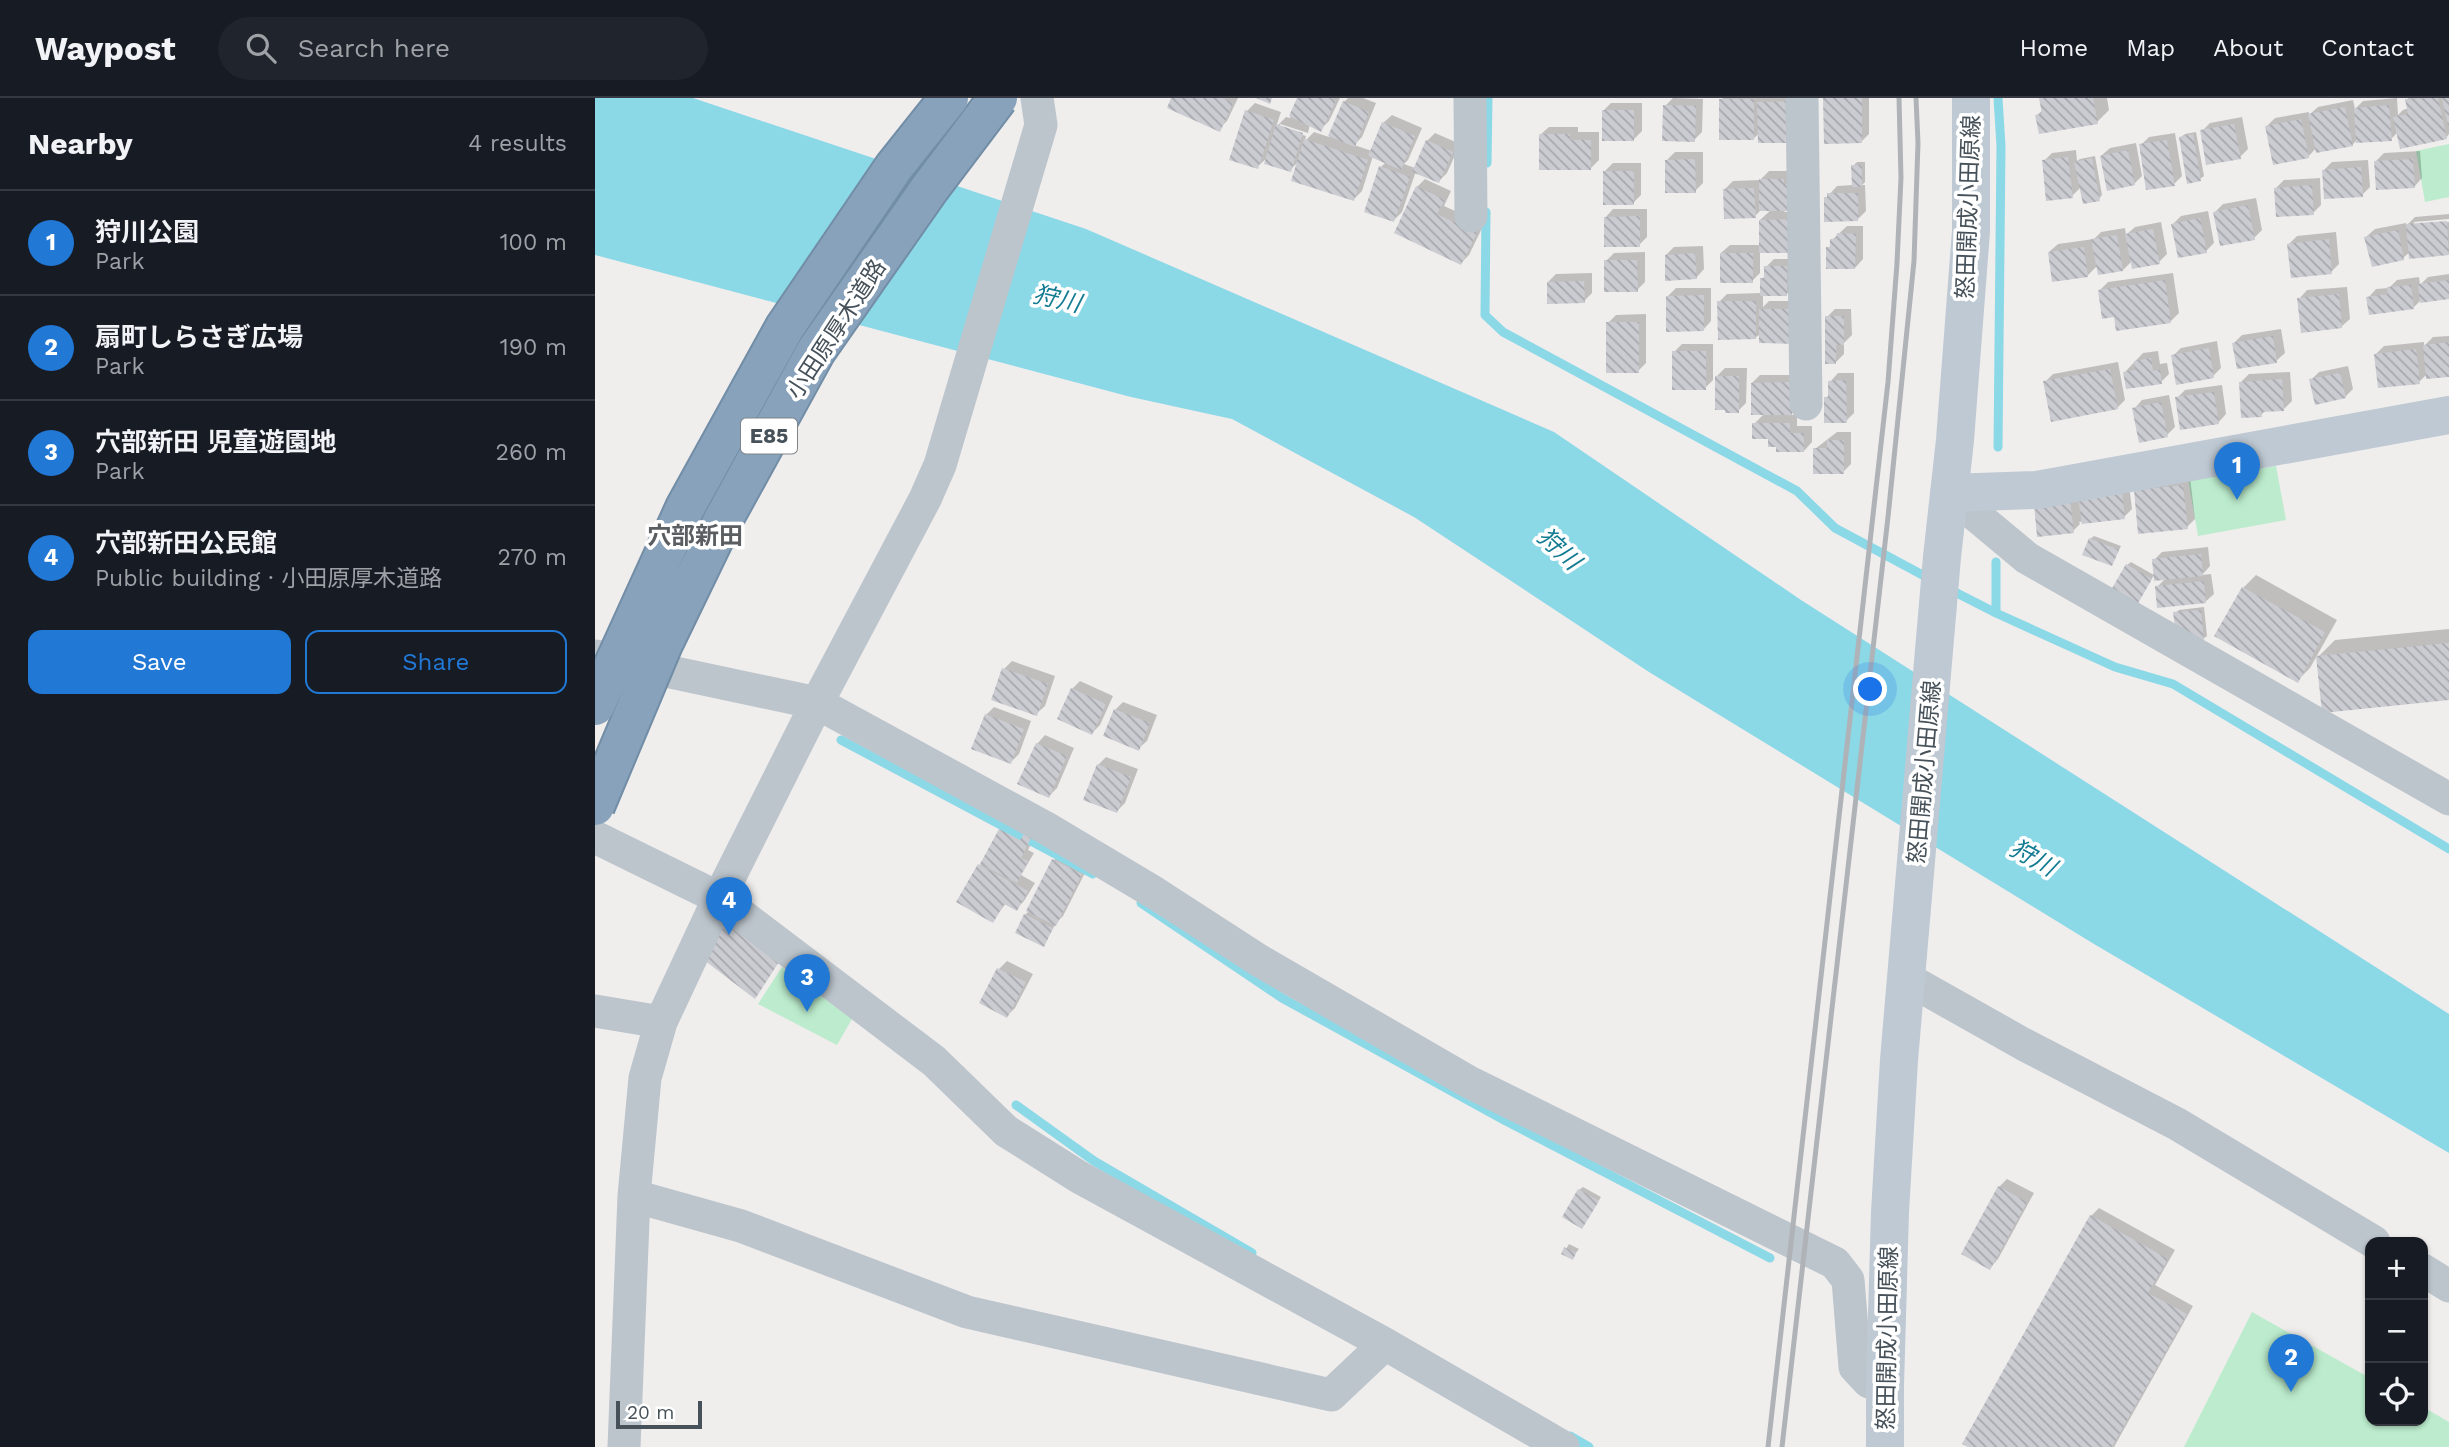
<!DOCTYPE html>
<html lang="en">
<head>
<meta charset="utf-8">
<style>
  body { margin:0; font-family:"Work Sans","Noto Sans JP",sans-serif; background:#20242c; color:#f1f3f6 }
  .controls { position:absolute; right:21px; bottom:21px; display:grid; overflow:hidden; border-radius:14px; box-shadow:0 2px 5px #0004 }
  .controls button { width:63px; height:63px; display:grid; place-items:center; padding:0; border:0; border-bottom:2px solid #363941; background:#171b24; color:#f1f3f6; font:35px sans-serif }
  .scale { position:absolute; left:21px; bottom:18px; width:86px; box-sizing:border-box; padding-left:7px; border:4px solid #465159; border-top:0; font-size:19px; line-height:24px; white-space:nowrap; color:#465159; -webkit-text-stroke:5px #fff; paint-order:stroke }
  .you { position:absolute; left:1276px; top:592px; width:24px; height:24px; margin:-18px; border:5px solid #fff; border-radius:50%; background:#1a73e8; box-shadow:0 0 0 10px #1a73e833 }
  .badge { display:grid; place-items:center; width:46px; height:46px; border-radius:50%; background:#2178d5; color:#fff; font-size:23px; font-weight:700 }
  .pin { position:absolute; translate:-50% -58px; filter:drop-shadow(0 2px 4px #0008) }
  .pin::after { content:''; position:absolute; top:37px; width:24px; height:21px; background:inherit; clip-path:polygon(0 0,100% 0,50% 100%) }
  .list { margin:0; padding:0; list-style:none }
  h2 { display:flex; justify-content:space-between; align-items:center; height:91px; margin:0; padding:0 28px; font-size:30px }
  h2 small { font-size:23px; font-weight:400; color:#9ea1a6 }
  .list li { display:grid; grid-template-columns:46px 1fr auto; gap:21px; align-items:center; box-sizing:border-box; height:105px; padding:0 28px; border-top:2px solid #363941 }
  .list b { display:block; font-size:26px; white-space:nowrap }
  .list p { margin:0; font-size:23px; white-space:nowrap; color:#9ea1a6 }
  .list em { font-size:23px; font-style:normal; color:#9ea1a6 }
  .actions { display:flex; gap:14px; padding:21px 28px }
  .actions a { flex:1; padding:16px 0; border:2px solid #2178d5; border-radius:14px; text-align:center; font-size:24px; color:#2178d5 }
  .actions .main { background:#2178d5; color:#fff }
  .icon { flex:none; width:38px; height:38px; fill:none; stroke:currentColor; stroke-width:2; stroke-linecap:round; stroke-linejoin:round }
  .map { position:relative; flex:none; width:1854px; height:1349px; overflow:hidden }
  header { display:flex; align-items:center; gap:42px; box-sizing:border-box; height:98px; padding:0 35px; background:#171b24; border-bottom:2px solid #363941 }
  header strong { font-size:33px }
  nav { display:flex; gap:38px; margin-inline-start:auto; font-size:24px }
  .search { width:490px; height:63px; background:#20242c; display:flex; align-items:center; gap:18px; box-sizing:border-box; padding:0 24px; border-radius:38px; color:#9ea1a6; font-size:26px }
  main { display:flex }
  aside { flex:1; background:#171b24 }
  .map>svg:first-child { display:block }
  .green { fill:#bceccd }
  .water { fill:#8bd8e7 }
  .shadow { fill:#0003 }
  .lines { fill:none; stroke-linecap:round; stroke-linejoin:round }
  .stream { stroke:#8bd8e7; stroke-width:9 }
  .building { fill:url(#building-back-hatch) }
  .street { stroke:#bcc5cc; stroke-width:33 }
  .secondary { stroke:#bec9d3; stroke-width:38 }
  .rail { stroke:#afb3b7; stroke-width:5 }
  .highway-bridge-casing { stroke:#728da6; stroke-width:42; stroke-linecap:butt }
  .highway-bridge { stroke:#87a2ba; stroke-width:38 }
  .labels { text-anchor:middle; stroke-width:7; stroke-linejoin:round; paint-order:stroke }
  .shield { fill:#fff; stroke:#7e858b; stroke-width:2 }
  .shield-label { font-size:21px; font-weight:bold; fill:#465159 }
  .street-label { font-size:23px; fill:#465159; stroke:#fff }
  .water-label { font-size:24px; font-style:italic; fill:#137c92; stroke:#fff }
  .neighbourhood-label { font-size:24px; font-weight:bold; fill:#5a5e61; stroke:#fff }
</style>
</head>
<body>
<header>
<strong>Waypost</strong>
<div class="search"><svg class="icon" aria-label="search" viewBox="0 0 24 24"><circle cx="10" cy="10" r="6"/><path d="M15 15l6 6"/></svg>Search here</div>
<nav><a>Home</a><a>Map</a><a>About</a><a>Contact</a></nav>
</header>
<main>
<aside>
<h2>Nearby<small>4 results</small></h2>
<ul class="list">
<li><span class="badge">1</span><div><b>狩川公園</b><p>Park</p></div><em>100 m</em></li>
<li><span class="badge">2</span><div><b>扇町しらさぎ広場</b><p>Park</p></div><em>190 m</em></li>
<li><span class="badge">3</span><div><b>穴部新田 児童遊園地</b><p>Park</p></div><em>260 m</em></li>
<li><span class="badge">4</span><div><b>穴部新田公民館</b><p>Public building · 小田原厚木道路</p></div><em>270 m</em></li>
</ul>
<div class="actions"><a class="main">Save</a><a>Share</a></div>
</aside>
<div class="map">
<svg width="1854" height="1349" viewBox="0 0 1854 1349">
  <defs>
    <pattern id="building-back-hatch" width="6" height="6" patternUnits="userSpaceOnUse" patternTransform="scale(1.75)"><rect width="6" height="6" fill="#caccd2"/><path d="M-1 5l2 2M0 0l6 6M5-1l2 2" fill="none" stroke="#a6a8ad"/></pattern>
  </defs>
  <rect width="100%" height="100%" fill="#f0eded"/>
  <path class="green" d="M1854,46V99L1830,104L1821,53Z
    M1681,368L1691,422L1603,438L1593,381Z
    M187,869L257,921L242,947L163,906Z
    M1657,1214L1775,1280V1323H1828V1309L1854,1324V1349H1589Z"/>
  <path class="water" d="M0,0H98L491,131L959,334L1206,502L1854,916V1055L1499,846L1054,574L819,419L637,321L536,299L0,157Z"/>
  <path class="shadow" d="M578,0H643L632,23L624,31Z
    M704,0H745L734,23L726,31L715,26L713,35L685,26V30L711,38L710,43L719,34L734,39L749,4L753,0H768L781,5L767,39L759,47L777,53L788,25L797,17L827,30L813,62L809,66L820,70L832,43L840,35L865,46L852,75L844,83L821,73L807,114L799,122L786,69L791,64L778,58L767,93L759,101L704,63L695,72L673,59L662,69L652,13L660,5L686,14L681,29L691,19L695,20Z
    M1078,0L1108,1L1107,34L1099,42L1070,8Z
    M1128,0H1207L1159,40L1126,2Z
    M1230,0H1274V36L1266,44Z
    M1446,0H1512L1514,12L1502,24L1442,17L1448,12Z
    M1802,0L1803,17L1808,12L1814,10L1813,0H1854V36L1851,40L1803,34L1796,41H1763L1757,47L1721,50L1713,59L1672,28L1680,20L1714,14V17L1723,9L1758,2L1760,11L1768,3Z
    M1016,5H1047V33L1039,41L1008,13Z
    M1647,19L1653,51L1645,59L1607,33L1615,25Z
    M954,29H983V34H1004V62L996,70L945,37Z
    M1601,34L1609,78L1605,81L1586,39L1590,36Z
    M1580,35L1587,78L1579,86L1546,47L1554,39Z
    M1541,45L1547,78L1539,86L1506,58L1515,50Z
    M1481,52L1482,63L1485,61L1500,58L1507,97L1504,101L1486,89L1477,98L1449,63L1457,55Z
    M1825,53L1827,80L1819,89L1781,63L1789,55Z
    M1080,54H1108V85L1100,93L1072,62Z
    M1773,62L1775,89L1767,97L1729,72L1737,64Z
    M1262,64H1270V84L1267,87H1270L1271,113L1263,121L1231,100L1242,88L1258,87V68Z
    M1018,65H1046V97L1038,105L1010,73Z
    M1174,73H1196L1200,103L1189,114H1209L1165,153V175L1157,183L1126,155L1135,147H1165V122L1177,111H1167L1160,118L1130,91L1138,83L1165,82Z
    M1725,80L1726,107L1718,115L1681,90L1689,82Z
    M830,81L856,93L849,108L889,126L874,157L866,165L822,89Z
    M1661,100L1667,132L1659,140L1620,114L1628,106Z
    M1018,111H1052V139L1044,147L1010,120Z
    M1613,113L1619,145L1611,153L1578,126L1586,118Z
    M1854,116V121L1819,124V128L1854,124V155L1816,159L1815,154L1808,160L1771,139L1780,131L1811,125V128L1820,119Z
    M1566,124L1572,156L1564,164L1537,163L1528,172L1503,167L1492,178L1454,154L1463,146L1499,141L1506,134L1530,130L1531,137L1540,129Z
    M1252,128H1268V161L1260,170L1233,150L1237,146V142Z
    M1741,134L1744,166L1736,174L1694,146L1702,138Z
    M1108,148L1109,171L1101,180L1071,157L1079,149Z
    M1050,154V184L1042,192L1011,163L1019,155Z
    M1179,161H1200V188L1192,196H1168V209L1174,203H1210L1160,240L1124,204L1132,196L1167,195V181L1171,177V169Z
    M997,175V195L989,203L953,184L961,176Z
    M1578,175L1584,215L1576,223L1520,217L1505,192L1513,184Z
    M1854,176V199L1826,202L1818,210L1773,200L1781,191L1794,190L1802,182L1824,179L1825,187L1833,179Z
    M1752,189L1755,221L1746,229L1704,201L1712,192Z
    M1081,190H1116V223L1108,232L1073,198Z
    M1240,211H1256L1257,237L1249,245V256L1241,264L1232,219Z
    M1051,216V265L1043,273L1013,225L1021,217Z
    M1686,231L1690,255L1681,263L1639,245L1647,237Z
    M1854,238V277L1832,276L1824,284L1781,256L1789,248L1829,244V248L1838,239Z
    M1622,243L1626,270L1618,278L1578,258L1586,250Z
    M1087,246H1118V282L1110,290L1079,254Z
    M1563,253L1565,266L1572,265L1574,276L1566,284L1530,274L1548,255Z
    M1523,264L1530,302L1522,310L1450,284L1458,276Z
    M1753,268L1758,291L1750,299L1716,282L1724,274Z
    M1130,270H1152L1151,305L1143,313L1122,278Z
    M1695,274L1697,303L1689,311L1671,312L1666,317L1646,284L1654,276Z
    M1243,275H1259V315L1251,323L1231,300L1235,296V284Z
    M1165,277H1204V307L1193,317H1202V328H1217V344L1209,353L1183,347L1159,326L1170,315L1157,285Z
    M1627,287L1631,316L1623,325L1582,300L1590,292Z
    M1574,297L1580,329L1572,337L1539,311L1547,302Z
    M1242,334H1256V366L1248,374L1220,351Z
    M1595,379L1600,421L1592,429L1540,393Z
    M1534,387L1537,411L1529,419L1484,424L1485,426L1478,433L1441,406Z
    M1499,438L1526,448L1517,466L1495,441Z
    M1613,449L1615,468L1607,477L1616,476L1619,496L1610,504L1562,489L1571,480L1559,462L1567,454Z
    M1536,464L1559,477L1545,501L1532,467Z
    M1661,477L1742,522L1715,570L1703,582L1648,490Z
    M1609,509L1612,538L1608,541L1580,515L1584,512Z
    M1854,531V601L1723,559L1740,542Z
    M417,563L460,578L450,608L441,616L409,571Z
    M485,583L518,598L505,627L497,635L477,591Z
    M528,604L562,617L552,643L543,651L520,612Z
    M399,609L436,623L424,656L416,664L391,617Z
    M450,637L479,650L462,690L454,698L442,646Z
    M511,659L543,671L530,705L522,713L503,667Z
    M413,724L443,731L433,752L439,755L426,777L440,785L429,803L421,811L411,805L398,823L364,804L405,732Z
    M467,754L494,767L468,818L461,825L449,847L430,817L434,813L459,762Z
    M412,863L438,876L420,910L412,918L404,871Z
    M1412,1081L1439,1095L1403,1161L1395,1170L1404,1089Z
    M988,1089L1006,1099L987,1129L984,1092Z
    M1504,1110L1580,1152L1560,1187L1598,1208L1519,1349H1376L1496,1118Z
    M974,1146L984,1151L977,1160L968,1156Z"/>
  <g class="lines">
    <path class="stream" d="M892,65L893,0
      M891,114L890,217L908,234L1202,393L1240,430L1335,481
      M1403,349L1406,48L1403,0
      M1354,491L1401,515L1520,569L1578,586L1854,751
      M1401,515V464
      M246,642L498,776
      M546,805L687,900L909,1022L1175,1160
      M421,1007L499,1063L657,1155
      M975,1338L994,1349"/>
  </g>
  <path class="building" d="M576,0H627L638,5L625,34L572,10Z
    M661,0H677L675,6Z
    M702,0H735L741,3L726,34L694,18Z
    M1228,0H1267V45L1229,46Z
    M1444,0H1498L1503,26L1444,36L1440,17L1447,16Z
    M1843,0L1852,41L1805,51L1798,19L1813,16L1810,1Z
    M1847,0H1854V27H1853Z
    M1124,1H1159V42H1124Z
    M748,3L774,14L760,49L733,38Z
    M1200,3V45H1163L1162,4Z
    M1068,7L1101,8L1100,44L1067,43Z
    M1794,7L1797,43L1761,45L1759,10Z
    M1750,9L1758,48L1721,55L1713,16Z
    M650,12L679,22L663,71L634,62Z
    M1007,12H1039V43H1007Z
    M1706,21L1714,60L1678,67L1670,28Z
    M787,24L820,38L806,72L773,58Z
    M681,26L708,35L696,74L669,66Z
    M1639,26L1646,61L1611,67L1605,32Z
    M944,36H975V42H996V72H944Z
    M1598,36L1606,83L1592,86L1584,39Z
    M709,41L773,62L759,103L696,83Z
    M831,42L858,54L844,85L817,74Z
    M1572,42L1580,88L1551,92L1544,46Z
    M1533,52L1540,87L1512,93L1505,58Z
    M1473,59L1478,100L1451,103L1447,62Z
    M1497,60L1505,103L1488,106L1479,64Z
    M1100,61L1101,95H1070V62Z
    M1818,61L1820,90L1781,92L1779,63Z
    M1256,67H1267V89H1257Z
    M784,68L815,79L799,124L769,114Z
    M1766,69L1768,99L1729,101L1727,72Z
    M1008,73H1039V107H1008Z
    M1164,81H1189V86H1192L1193,113H1164Z
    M1717,87L1719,117L1681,119L1679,90Z
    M821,88L850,102L842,116L882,135L866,167L799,135Z
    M1159,90L1161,120L1129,121L1128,91Z
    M1232,95H1263V123L1229,124V99H1232Z
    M1653,107L1660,142L1625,148L1618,114Z
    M1045,118V149H1009V119Z
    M1605,120L1612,155L1583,160L1576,126Z
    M1201,121V155H1164V122Z
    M1852,123L1854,157L1814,161L1811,126Z
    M1558,131L1565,166L1537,171L1530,136Z
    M1803,132L1809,162L1777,169L1769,139Z
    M1242,135L1261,136L1260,171H1231V149H1235V141H1241Z
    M1522,137L1528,173L1503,177L1496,141Z
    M1734,141L1737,176L1696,180L1692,146Z
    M1489,149L1493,179L1457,184L1453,154Z
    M1100,155L1102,181L1070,183V157Z
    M1125,155H1158V185H1125Z
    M1009,162H1042L1043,194H1009Z
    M1169,168H1192V198H1165V180H1169Z
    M1570,182L1576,225L1521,233L1519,219L1507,221L1503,192Z
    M1854,182V201L1825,205L1823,186Z
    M989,183L990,205L952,206V184Z
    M1816,187L1819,211L1774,217L1771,199L1793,196L1792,189Z
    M1744,196L1747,230L1706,235L1702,200Z
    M1109,197V233L1071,234V198Z
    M1122,203H1161V241L1123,242Z
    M1164,211H1202V246L1164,245Z
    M1230,218H1249V247H1241V266H1230Z
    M1011,224H1044V275H1011Z
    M1678,238L1682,265L1642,271L1637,245Z
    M1854,244V279L1831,281L1828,247Z
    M1614,250L1619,280L1581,287L1576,257Z
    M1821,251L1825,286L1783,290L1779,256Z
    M1077,253H1111V292H1077Z
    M1556,260L1558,273L1565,272L1567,286L1531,291L1528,274L1540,272L1539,263Z
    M1515,271L1523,311L1456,324L1448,283Z
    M1745,275L1751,300L1720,307L1714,281Z
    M1120,278H1144V315H1130V312H1120Z
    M1687,281L1689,313L1666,314L1667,319L1646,320L1644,284Z
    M1251,282L1252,325H1229V299H1233V283Z
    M1197,284V317H1156V285Z
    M1619,294L1624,326L1585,332L1580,299Z
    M1566,304L1573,339L1544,345L1537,310Z
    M1157,325H1195V335H1209V354H1181V349H1173V341H1157Z
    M1232,342H1249V376H1218V350H1232Z
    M1588,387L1593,431L1543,436L1539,392Z
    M1527,394L1530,421L1487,426L1483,399Z
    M1475,402L1479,435L1442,439L1439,406Z
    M1494,440L1524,452L1517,468L1487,457Z
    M1606,456L1608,478L1559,483L1557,461Z
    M1531,466L1557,481L1542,507L1516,492Z
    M1609,483L1611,505L1562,510L1560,488Z
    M1647,489L1730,534L1703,585L1619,538Z
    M1606,512L1609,543L1580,530L1578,514Z
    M1854,545V602L1727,615L1721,558Z
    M407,570L453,586L442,618L396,602Z
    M476,590L511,606L497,637L462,621Z
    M519,611L555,625L544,653L508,638Z
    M390,616L429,631L416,666L376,651Z
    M441,645L472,658L454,700L422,686Z
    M502,666L536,679L522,715L488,702Z
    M404,731L425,742L429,736L436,740L426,760L433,763L422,785L385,766Z
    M457,761L487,776L461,828L431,813Z
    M383,766L433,793L422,813L409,806L398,825L361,804Z
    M127,816L184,864L160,901L105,859Z
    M429,816L458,830L449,849L420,835Z
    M402,870L431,884L412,920L384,905Z
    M1403,1088L1432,1104L1395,1172L1366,1156Z
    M983,1091L1004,1103L987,1131L967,1119Z
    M1495,1117L1573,1161L1553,1195L1592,1216L1517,1349H1373L1367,1346Z
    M969,1149L981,1155L978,1162L966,1156Z"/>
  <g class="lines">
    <path class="street" d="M875,0L876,118
      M1207,0L1211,306
      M1354,395L1432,460L1854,701
      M0,558L222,605L451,730L560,795L665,863L874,984L1240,1165L1253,1182L1260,1269L1274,1284L1290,1288
      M0,739L124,800L339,963L411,1033L484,1079L790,1246L968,1349
      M1311,880L1428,946L1582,1026L1779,1144
      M0,913L66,924
      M39,1098L146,1128L372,1214L736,1297L790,1246
      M1828,1172L1854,1188
      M29,1349L39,1098L50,980L66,924L124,800L222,605L330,401L345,367L446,27L442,0"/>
    <path class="secondary" d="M1354,395L1442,392L1854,317
      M1290,1349V1288L1295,1114L1304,962L1347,459L1360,342L1376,133V0"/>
    <path class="rail" d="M1173,1349L1293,284L1302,165L1306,80L1304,0
      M1187,1349L1293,419L1319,163L1323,45L1321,0"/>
    <g class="highway-bridge-casing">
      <path id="highway-bridge" d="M0,608L90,410L190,229L299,69L354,0
        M0,708L68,546L128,422L221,253L335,90L403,0"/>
    </g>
    <use href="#highway-bridge" class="highway-bridge"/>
  </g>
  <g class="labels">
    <rect class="shield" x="146" y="320.5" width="56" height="35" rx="5"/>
    <g class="shield-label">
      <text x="174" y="345">E85</text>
    </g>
    <g class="street-label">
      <text transform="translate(1373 109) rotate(-88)" y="8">怒田開成小田原線</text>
      <text transform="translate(241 231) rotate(-57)" y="8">小田原厚木道路</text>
      <text transform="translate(1329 674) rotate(-85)" y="8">怒田開成小田原線</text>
      <text transform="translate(1292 1240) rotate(-89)" y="8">怒田開成小田原線</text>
    </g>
    <g class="water-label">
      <text transform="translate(462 201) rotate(13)" y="8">狩川</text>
      <text transform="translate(964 451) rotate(43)" y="8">狩川</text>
      <text transform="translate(1438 760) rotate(29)" y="8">狩川</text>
    </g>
    <g class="neighbourhood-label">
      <text x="100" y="446">穴部新田</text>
    </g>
  </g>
</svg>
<div class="controls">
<button>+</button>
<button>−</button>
<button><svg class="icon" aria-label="locate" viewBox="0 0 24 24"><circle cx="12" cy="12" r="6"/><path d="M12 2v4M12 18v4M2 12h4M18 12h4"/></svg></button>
</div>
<div class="scale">20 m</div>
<div class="you"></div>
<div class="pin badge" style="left:1642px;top:402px">1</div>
<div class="pin badge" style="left:1696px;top:1294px">2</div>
<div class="pin badge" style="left:212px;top:914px">3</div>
<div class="pin badge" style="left:134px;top:837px">4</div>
</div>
</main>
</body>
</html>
